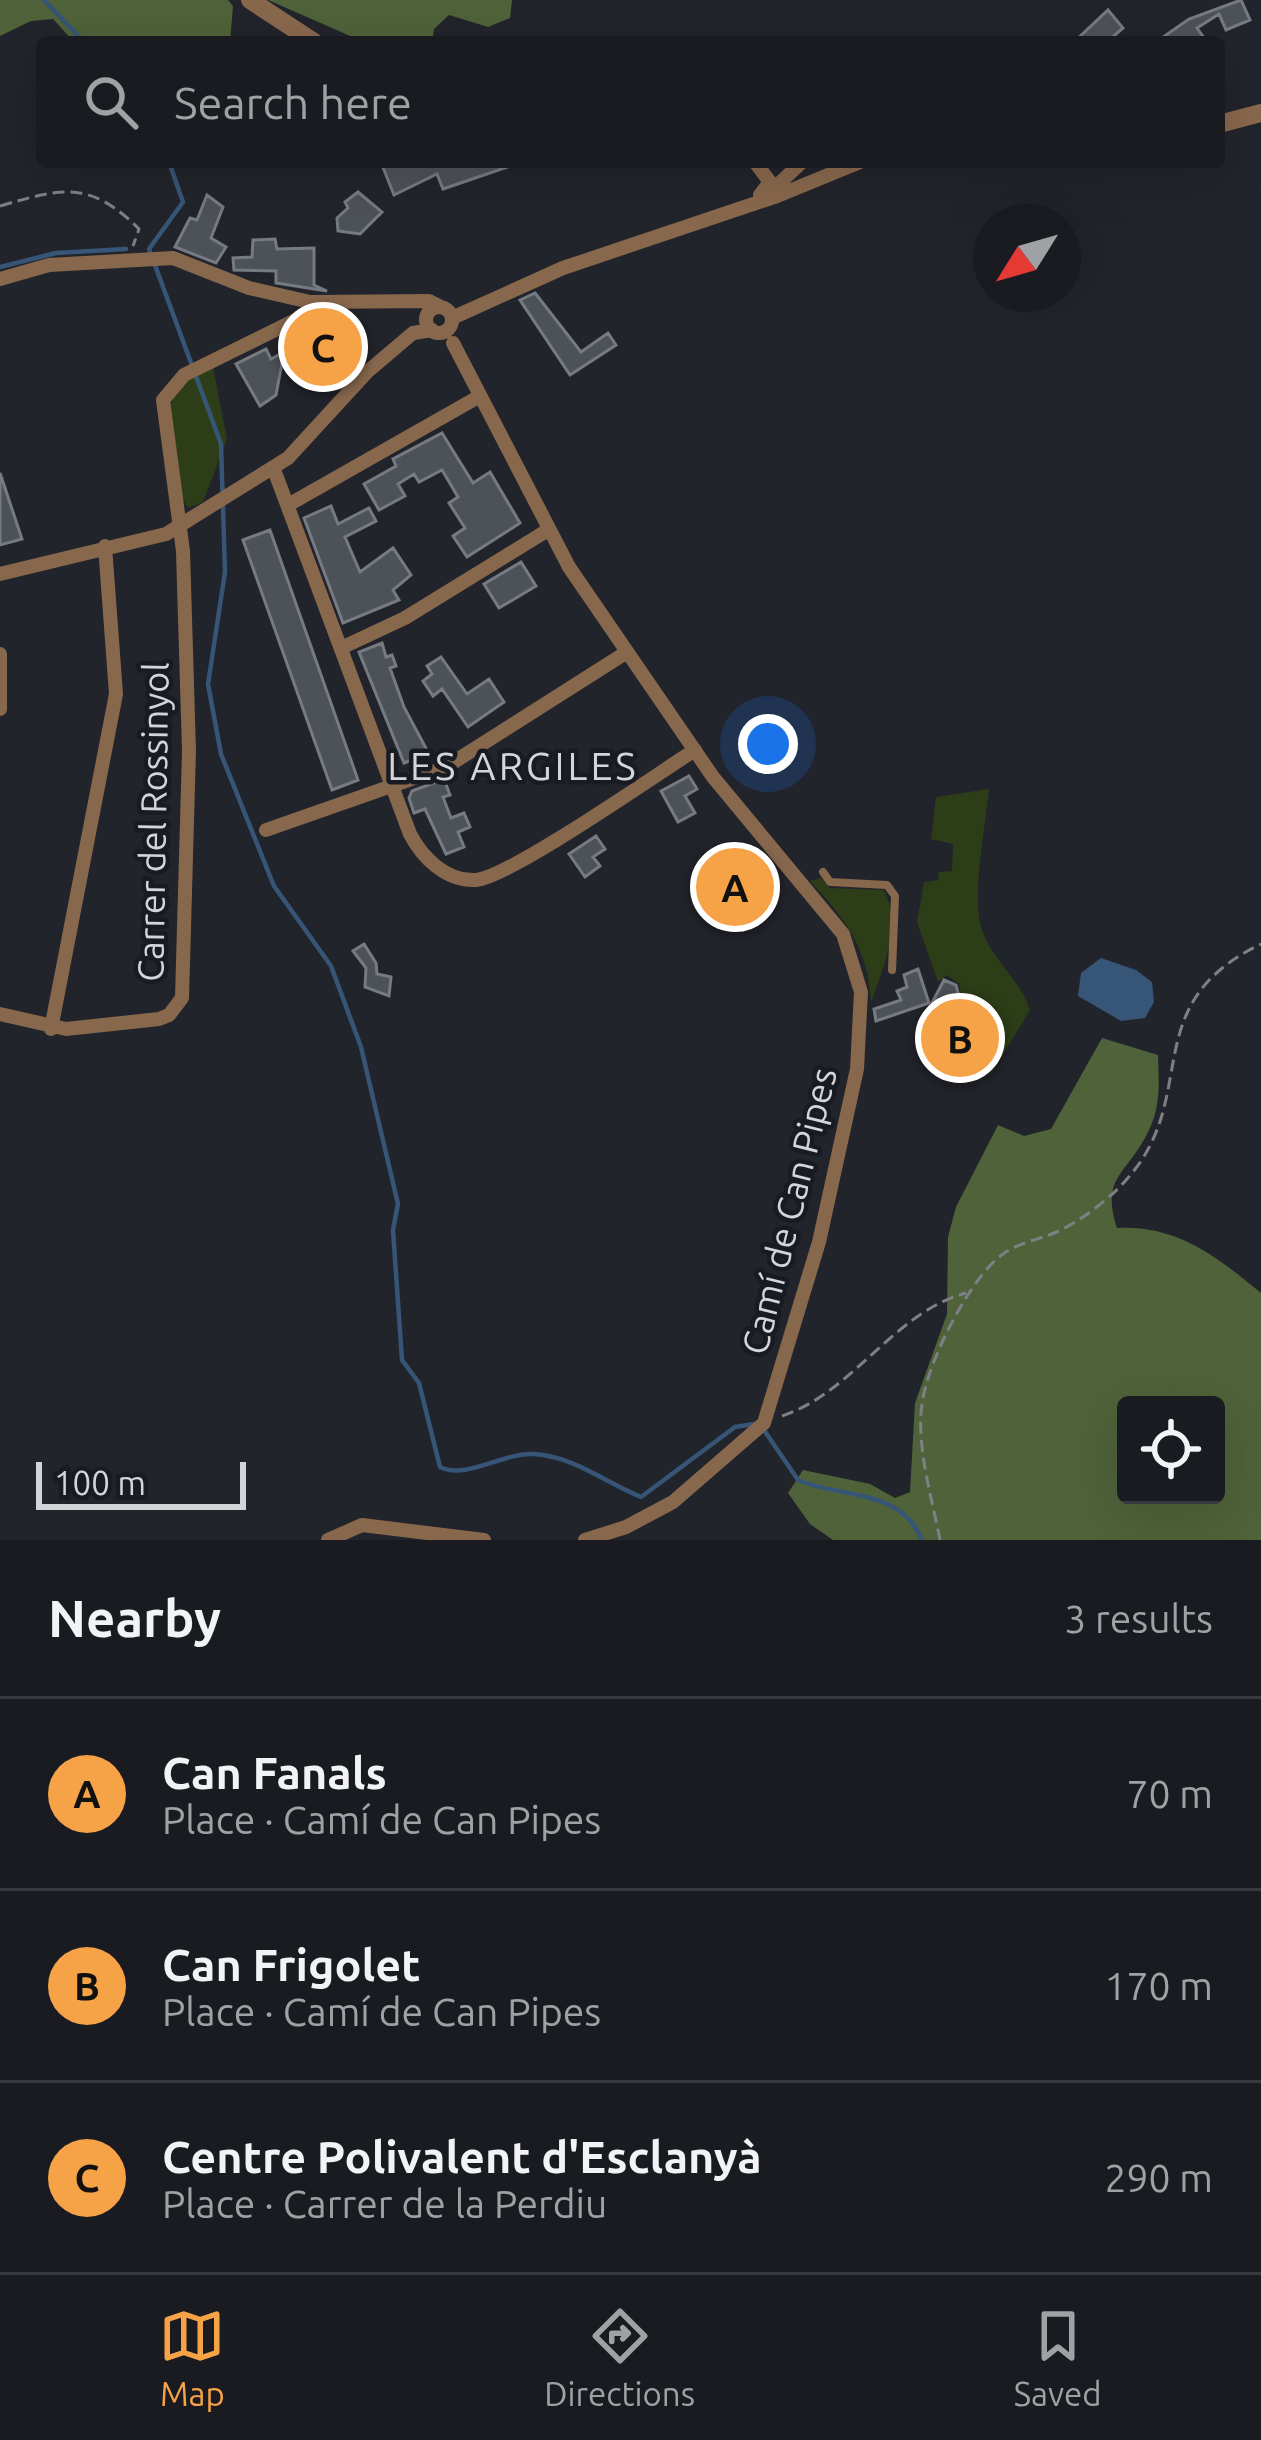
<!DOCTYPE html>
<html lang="en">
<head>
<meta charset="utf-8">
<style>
  body { margin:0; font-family:Ubuntu,sans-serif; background:#232429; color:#f1f3f6 }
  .controls { position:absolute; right:36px; bottom:36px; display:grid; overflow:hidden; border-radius:12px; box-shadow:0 12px 48px #0002 }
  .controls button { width:108px; height:108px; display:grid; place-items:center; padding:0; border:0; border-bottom:3px solid #38393e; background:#1a1b20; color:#f1f3f6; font:60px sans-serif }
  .compass { position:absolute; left:973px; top:204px; width:108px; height:108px; border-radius:50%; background:#1a1b20; box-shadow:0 12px 48px #0002; rotate:233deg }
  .scale { position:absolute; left:36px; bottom:30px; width:210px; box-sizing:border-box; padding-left:12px; border:6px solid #d3d5d9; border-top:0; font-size:33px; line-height:42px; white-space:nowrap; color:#d3d5d9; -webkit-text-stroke:9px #181b21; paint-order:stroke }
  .you { position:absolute; left:768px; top:744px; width:42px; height:42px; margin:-30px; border:9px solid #fff; border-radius:50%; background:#1a73e8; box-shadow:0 0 0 18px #1a73e833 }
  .badge { display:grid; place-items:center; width:78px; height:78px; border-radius:50%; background:#f6a247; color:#111; font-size:39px; font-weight:700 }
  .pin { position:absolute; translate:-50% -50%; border:6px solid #fff; box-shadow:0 3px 12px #0006 }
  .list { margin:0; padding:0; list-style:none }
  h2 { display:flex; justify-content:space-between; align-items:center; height:156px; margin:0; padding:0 48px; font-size:51px }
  h2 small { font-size:39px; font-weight:400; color:#9fa1a5 }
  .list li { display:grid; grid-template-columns:78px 1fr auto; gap:36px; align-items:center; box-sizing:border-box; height:192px; padding:0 48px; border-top:3px solid #38393e }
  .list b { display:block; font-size:45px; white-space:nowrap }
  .list p { margin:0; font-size:39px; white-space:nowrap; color:#9fa1a5 }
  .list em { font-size:39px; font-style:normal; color:#9fa1a5 }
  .icon { flex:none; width:66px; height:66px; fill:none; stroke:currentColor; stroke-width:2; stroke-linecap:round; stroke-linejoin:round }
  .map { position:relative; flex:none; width:1261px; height:1540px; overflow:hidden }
  .search { position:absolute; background:#1a1b20; box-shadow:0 12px 48px #0002; left:36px; right:36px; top:36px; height:132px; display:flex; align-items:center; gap:30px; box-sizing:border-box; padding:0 42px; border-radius:12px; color:#9fa1a5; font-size:45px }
  .sheet { height:732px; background:#1a1b20 }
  nav { display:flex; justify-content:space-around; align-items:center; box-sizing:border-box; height:168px; border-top:3px solid #38393e; background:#1a1b20; font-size:33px; color:#9fa1a5 }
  nav a { display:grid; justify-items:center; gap:6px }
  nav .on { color:#f6a247 }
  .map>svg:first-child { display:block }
  .green { fill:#2d3d17 }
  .forest { fill:#4f6239; fill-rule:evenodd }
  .water { fill:#375576 }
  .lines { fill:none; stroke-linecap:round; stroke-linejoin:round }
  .stream { stroke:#375576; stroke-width:4.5 }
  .building { fill:#4d5158; stroke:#767a82; stroke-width:3 }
  .path { stroke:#7e8085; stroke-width:3; stroke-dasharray:12 6; stroke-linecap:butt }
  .service { stroke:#88684d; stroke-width:8 }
  .minor { stroke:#88684d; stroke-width:14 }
  .tertiary { stroke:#88684d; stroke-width:18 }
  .labels { text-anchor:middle; stroke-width:9; stroke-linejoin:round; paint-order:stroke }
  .street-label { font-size:36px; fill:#d3d5d9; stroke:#181b21 }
  .neighbourhood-label { font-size:39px; letter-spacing:3px; fill:#d3d5d9; stroke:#181b21 }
</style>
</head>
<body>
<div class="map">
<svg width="1261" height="1540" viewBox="0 0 1261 1540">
  <rect width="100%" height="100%" fill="#22242b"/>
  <path class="green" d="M213,367L227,439L203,502L188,508C174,488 162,419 174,395C182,380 198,375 213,367Z
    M989,789C986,825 971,896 982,930C992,960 1020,979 1030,1010L991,1074L977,1045L982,1040L976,1025L969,1027L959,984L947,975L938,982L917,922L924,882L938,880L939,872L952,871L953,844L931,839L936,797Z
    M821,878L830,888L883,890C904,922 882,971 871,1003C869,950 845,918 810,881Z"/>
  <path class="forest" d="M0,0H228L233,6L230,42H74L53,19L31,21L0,36Z
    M268,0H512L510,18L488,27L449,15L434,29L432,42H364Z
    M1102,1038L1158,1055C1159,1082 1161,1107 1148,1132C1128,1174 1100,1176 1117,1228C1177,1225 1216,1256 1261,1293V1540H833L810,1524L788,1493L803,1470L870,1484L895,1498L910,1492L915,1403L947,1314L948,1237L956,1207L998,1125L1024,1136L1051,1129ZM1216,1405V1495H1126V1405Z"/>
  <path class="water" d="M1101,958L1136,970L1152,982L1154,1002L1145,1018L1121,1021L1078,996L1081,973Z"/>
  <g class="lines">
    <path class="stream" d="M44,0L84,42
      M169,162L183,202L149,249L221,444L225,572L208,684L221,754L274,886L331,966L361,1047L398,1204L393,1230L402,1360L419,1383L440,1467C467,1480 504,1452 534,1454C573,1456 606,1483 641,1497L735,1427L754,1424
      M0,267L56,253L126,249
      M764,1430L798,1480C841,1499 900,1487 922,1540"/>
  </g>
  <path class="building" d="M1241,0L1250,20L1226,30L1219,14L1197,28L1207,42H1156L1189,19Z
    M1108,10L1123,28L1107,42H1074Z
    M388,162H518L519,163L443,189L437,174L394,195L382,165Z
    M358,192L382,212L360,234L338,231L337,218L348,208L345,202Z
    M207,195L223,207L211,238L226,247L216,263L175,247L190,218L197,220Z
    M275,239L277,249L314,248V285L327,291L276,283V271L234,270L233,258L252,257L253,240Z
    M535,293L581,352L608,333L616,345L570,375L520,300Z
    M336,323H344L352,338L334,348L338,354L296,370L287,351Z
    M266,349L271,359L284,352L276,395L260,406L236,364Z
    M442,433L473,483L490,472L520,523L467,557L453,536L465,528L449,503L458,497L442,470L419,482L414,474L398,484L405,496L379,510L364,484L396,466L393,459Z
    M0,473L22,539L0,545Z
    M331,506L338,524L369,508L376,521L345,537L360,572L393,548L411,575L393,590L399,600L343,623L304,518Z
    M270,530L358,780L332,790L243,540Z
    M521,562L536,586L499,608L484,584Z
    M382,643L386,657L392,655L396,666L390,668L404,707L429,754L404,763L359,652Z
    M441,657L467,694L489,679L504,702L468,727L442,689L433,696L423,681L432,674L427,666Z
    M689,776L697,789L685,796L695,813L678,822L661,791Z
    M444,779L450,795L443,797L451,818L464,813L470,827L458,832L464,847L446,854L425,809L414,813L409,798L412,791Z
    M596,836L605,849L593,857L600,866L585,877L569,854Z
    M740,868L754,889L732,907L717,886Z
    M364,944L376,963L377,974L391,977L389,996L365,987L366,968L353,951Z
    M918,969L929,1003L876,1021L874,1009L901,1000L897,991L907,987L904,975Z
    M944,980L956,985L968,1029L975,1075L965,1080L940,999L933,1001Z"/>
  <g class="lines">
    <path class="path" d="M0,206C62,188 90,180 139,229L133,246
      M782,1416C854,1392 894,1312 966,1293
      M940,1540C932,1498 916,1447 922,1404C927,1363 970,1277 1003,1254C1018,1243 1037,1240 1054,1233C1077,1224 1111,1198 1127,1179C1202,1095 1135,1005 1261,944"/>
    <path class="service" d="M823,872L830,882L887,885L895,896L892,970"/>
    <path class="minor" d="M755,162L770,182L760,195
      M769,193L802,162
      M0,279L49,265L173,258L249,288L310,302L429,301L439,306
      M426 320a13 13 0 1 1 26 0a13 13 0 1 1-26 0Z
      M452,318L563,268L777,196L860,162
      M453,343L569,567L713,777L843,934L861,992L857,1069L819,1242L764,1423L673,1502L626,1527L585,1540
      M273,467L410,834C422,857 446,882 476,880C510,877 657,774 695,750
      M288,505L480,396
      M0,574L166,534L288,458L367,372L413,333L432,330
      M341,648L405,618L548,530
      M0,654V709
      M266,830L446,767L627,652
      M0,1014L66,1029L159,1019L169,1015L182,998L189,751L183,551L163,400L184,375L326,305
      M51,1029L116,694L105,546
      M328,1540L362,1525L484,1540"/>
    <path class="tertiary" d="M250,0L314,42
      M1219,124L1261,113"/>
  </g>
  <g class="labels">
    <g class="street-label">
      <text transform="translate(153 822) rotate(-89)" y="13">Carrer del Rossinyol</text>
      <text transform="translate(789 1211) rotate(-76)" y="13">Camí de Can Pipes</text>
    </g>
    <g class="neighbourhood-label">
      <text x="513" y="780">LES ARGILES</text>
    </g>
  </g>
</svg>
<div class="controls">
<button><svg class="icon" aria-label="locate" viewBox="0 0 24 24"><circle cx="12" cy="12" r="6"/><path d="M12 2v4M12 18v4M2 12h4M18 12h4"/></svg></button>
</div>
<svg class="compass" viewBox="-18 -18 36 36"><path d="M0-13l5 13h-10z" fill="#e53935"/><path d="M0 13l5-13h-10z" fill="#9fa1a5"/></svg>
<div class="scale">100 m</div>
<div class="you"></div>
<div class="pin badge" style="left:735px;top:887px">A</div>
<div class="pin badge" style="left:960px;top:1038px">B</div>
<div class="pin badge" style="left:323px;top:347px">C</div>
<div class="search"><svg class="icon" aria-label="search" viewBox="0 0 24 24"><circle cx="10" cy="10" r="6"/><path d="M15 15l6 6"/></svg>Search here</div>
</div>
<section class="sheet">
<h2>Nearby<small>3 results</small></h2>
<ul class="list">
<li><span class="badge">A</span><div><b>Can Fanals</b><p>Place · Camí de Can Pipes</p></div><em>70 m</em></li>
<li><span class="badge">B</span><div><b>Can Frigolet</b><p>Place · Camí de Can Pipes</p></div><em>170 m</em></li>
<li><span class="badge">C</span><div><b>Centre Polivalent d'Esclanyà</b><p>Place · Carrer de la Perdiu</p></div><em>290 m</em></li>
</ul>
</section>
<nav>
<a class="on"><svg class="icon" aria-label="map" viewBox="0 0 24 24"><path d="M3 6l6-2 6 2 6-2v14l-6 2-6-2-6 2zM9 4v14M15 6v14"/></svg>Map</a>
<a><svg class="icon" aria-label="directions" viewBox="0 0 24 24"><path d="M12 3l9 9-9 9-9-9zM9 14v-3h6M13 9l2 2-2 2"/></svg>Directions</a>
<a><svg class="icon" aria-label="saved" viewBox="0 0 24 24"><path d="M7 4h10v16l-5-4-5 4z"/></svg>Saved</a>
</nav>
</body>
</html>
